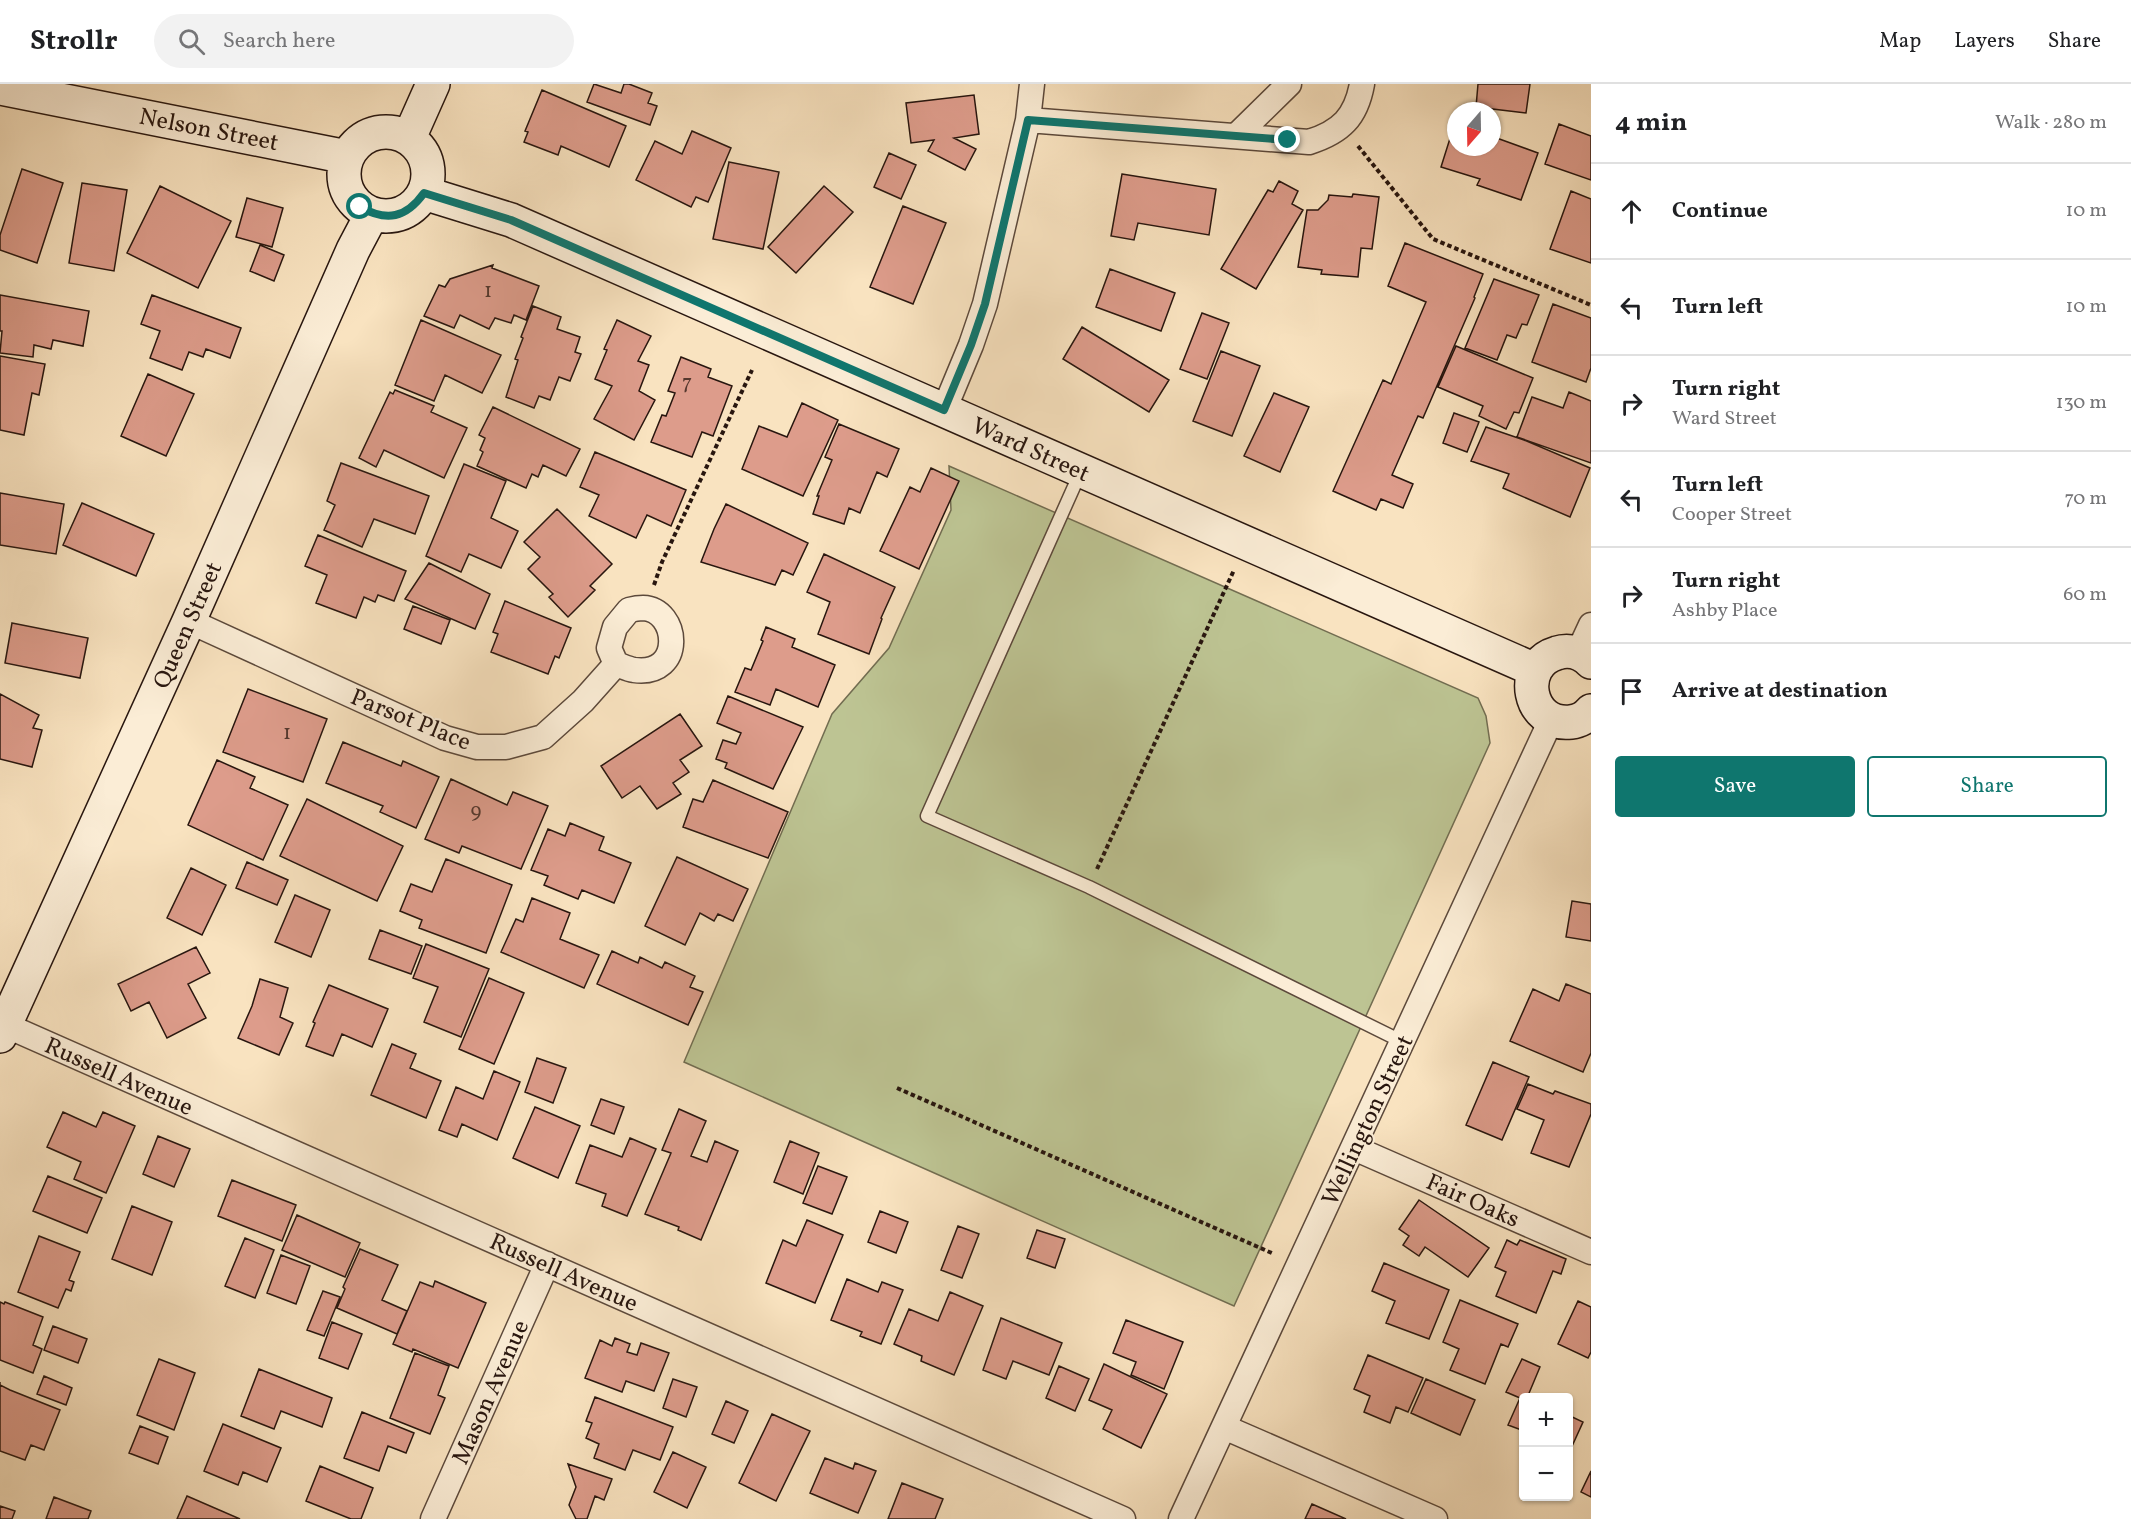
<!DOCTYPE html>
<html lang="en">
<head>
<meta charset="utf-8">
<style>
  body { margin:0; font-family:Vollkorn,serif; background:#f2f2f2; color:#202124 }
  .controls { position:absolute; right:18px; bottom:18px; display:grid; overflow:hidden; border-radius:6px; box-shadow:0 2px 4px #0004 }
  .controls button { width:54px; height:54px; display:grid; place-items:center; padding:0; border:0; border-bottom:2px solid #e0e0e0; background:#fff; color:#202124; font:30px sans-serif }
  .compass { position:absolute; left:1447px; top:18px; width:54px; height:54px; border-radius:50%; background:#fff; box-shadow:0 2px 4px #0004; rotate:200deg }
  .stop { position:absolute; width:18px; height:18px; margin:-14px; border:4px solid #0f766e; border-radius:50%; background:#fff }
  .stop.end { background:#0f766e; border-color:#fff; box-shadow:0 2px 6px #0008 }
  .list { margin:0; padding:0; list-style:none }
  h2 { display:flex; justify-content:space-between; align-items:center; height:78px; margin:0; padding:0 24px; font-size:26px }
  h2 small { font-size:20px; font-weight:400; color:#757577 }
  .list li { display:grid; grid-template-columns:39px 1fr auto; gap:18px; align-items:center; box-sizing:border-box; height:96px; padding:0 24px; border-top:2px solid #e0e0e0 }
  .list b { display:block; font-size:22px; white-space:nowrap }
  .list p { margin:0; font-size:20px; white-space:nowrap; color:#757577 }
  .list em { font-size:20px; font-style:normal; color:#757577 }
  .actions { display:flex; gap:12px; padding:18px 24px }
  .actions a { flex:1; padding:14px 0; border:2px solid #0f766e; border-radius:6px; text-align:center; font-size:21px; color:#0f766e }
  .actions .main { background:#0f766e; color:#fff }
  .icon { flex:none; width:33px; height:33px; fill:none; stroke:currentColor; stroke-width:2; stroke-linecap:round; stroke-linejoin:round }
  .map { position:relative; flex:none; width:1591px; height:1435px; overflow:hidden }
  header { display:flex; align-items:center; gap:36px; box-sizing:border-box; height:84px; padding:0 30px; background:#fff; border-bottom:2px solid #e0e0e0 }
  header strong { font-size:28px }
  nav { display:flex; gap:33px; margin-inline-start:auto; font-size:21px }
  .search { width:420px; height:54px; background:#f2f2f2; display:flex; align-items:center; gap:15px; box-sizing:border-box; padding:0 21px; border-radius:33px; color:#757577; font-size:22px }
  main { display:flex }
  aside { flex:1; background:#fff }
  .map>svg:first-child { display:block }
  .green { fill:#bdc493; stroke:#726d51; stroke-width:1.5 }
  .building { fill:#dd9c8b; stroke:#28160f; stroke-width:1.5 }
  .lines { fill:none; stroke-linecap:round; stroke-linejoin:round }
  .lane-casing { stroke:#5c493b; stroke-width:15 }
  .street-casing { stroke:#5c493b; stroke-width:27 }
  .secondary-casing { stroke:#28160f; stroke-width:36 }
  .path { stroke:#28160f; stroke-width:4; stroke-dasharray:4.5 3; stroke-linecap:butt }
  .lane { stroke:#fbedd6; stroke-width:12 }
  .street { stroke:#fbedd6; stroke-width:24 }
  .secondary { stroke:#fbedd6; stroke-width:33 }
  .route { stroke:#0f766e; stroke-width:8 }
  .labels { text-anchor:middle; stroke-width:4.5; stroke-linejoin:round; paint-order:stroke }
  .number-label { font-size:21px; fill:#55382e }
  .street-label { font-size:24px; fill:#28160f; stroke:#fbedd6 }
</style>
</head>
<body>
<header>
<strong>Strollr</strong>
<div class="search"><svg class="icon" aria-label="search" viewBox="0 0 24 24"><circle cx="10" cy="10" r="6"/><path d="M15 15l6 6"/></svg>Search here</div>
<nav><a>Map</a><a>Layers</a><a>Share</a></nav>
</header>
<main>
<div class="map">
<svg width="1591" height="1435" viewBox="0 0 1591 1435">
  <rect width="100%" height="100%" fill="#f9e3c0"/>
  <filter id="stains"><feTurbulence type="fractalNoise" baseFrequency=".00333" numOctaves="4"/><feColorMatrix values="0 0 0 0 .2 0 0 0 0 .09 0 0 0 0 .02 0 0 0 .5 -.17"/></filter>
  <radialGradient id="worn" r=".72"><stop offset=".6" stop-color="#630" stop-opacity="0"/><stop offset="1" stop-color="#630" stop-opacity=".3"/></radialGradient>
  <path class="green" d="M949,382L1478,614L1486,632L1490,659L1234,1222L684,978L832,630L889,564L951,426Z"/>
  <path class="building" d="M594,0L621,9L624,0H629L652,9L648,19L657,22L650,41L587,18Z
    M1478,0H1530L1526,29L1476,23Z
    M542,6L626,42L609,83L561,62L558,71L524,58L528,48L525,47Z
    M974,11L979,50L954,54L976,65L965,86L928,67L934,56L911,59L906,19Z
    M1559,40L1591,52V96L1545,80Z
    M692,47L731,64L708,118L696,113L691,123L636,96L655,57L682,70Z
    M1452,48L1456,50V63H1492L1494,53L1538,69L1521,116L1477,101L1480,95L1441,83Z
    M889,69L916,81L901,115L874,103Z
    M729,78L779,88L763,165L713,155Z
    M22,85L63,99L37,179L0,166V151Z
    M1122,90L1216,105L1209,151L1138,139L1134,156L1111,152Z
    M1279,97L1298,107L1292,120L1303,126L1256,205L1221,185L1268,106L1273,108Z
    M82,99L127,106L114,187L69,179Z
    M160,102L231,137L198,204L127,169Z
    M824,102L853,128L796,189L768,163Z
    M1571,107L1591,115V179L1550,165Z
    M1353,110L1379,113L1372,165L1361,164L1358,193L1321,190L1322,186L1298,183L1307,126H1318L1328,116L1329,111L1352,113Z
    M247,114L283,124L272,163L236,153Z
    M903,122L946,139L913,220L870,203Z
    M1405,159L1483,190L1474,213L1475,214L1423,334L1418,332L1392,391L1413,400L1403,424L1381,415L1376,426L1333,407L1383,296L1391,300L1426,218L1388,202Z
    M260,161L284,171L274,197L250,187Z
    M493,181L492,184L539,202L526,236L514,231L511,239L495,234L489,245L460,231L454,244L424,232L439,201L445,203L450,195Z
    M1110,185L1175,209L1161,247L1096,223Z
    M1494,195L1539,211L1527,241L1522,240L1516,254L1507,251L1497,276L1465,264Z
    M0,211L89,227L83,262L53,256L51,265L34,261L33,273L0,269L2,247H0Z
    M152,211L241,244L230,274L206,265L203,273L189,268L182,286L150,274L160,247L141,240Z
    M1553,220L1591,234V284L1586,298L1532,278Z
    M533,222L561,233L557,245L580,253L575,268L581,270L570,297L559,293L550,316L539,312L534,324L506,313L518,276L515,275L523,254L521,253Z
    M1202,229L1229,239L1207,295L1180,285Z
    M421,236L501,271L482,309L445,291L434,317L395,301Z
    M617,236L651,252L638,277L649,281L639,307L655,316L634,356L594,335L612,302L595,295L607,266L604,265Z
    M1082,243L1169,296L1149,328L1063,275Z
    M1456,262L1533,294L1519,329L1514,328L1506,345L1479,332L1483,322L1438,303Z
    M1221,267L1260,282L1232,352L1193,337Z
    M0,272L45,280L39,311L32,309L24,351L0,346Z
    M681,273L711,285L708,293L732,302L713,352L702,348L692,373L651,358L662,331L666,332L675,309L668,307Z
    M148,290L194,310L166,372L121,352Z
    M395,306L434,322L431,328L467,344L444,394L384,366L376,383L359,374L390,308L393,310Z
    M1569,308L1591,317V379L1517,353L1532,313L1563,324Z
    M1274,309L1309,323L1280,388L1244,372Z
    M802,319L838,336L803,412L742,385L759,342L787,353Z
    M493,323L580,365L566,392L543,381L538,393L532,390L526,404L477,382L483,368L480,366L485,354L479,351Z
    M1454,329L1479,338L1467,368L1443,359Z
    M839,340L899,365L887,393L877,388L860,429L849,424L844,440L813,430L819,412H817L832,376L825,373Z
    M1486,343L1524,356L1590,384L1570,433L1503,404L1509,390L1471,377Z
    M595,368L686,406L671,442L647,431L636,454L589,432L599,411L580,403Z
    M341,379L429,412L415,450L374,435L362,463L324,446L335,421L327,417Z
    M464,380L506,397L491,434L518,447L501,484L469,470L461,488L426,472Z
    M931,384L959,397L919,485L880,467L910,403L920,408Z
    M0,409L64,420L56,470L0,461Z
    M82,419L154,450L136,492L63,461Z
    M726,420L808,459L793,491L782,486L775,501L701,478L714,445Z
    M557,425L612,480L590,502L595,506L568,533L549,513L553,510L528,485L540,473L524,458Z
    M318,451L406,487L394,517L378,511L375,518L364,513L356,534L316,519L327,491L305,482Z
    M824,470L895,503L881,534L882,535L869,570L818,550L830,518L807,508Z
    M429,479L490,510L475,545L405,515Z
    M505,517L571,544L559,574L555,572L548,590L491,568L498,550L493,548Z
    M413,522L450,536L441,560L404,545Z
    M12,539L88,554L80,594L5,579Z
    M766,543L795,555L792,563L835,581L818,623L776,605L770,621L735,608L745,584L751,586L763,557L761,556Z
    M248,605L327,635L303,698L223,668Z
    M0,610L39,631L33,644L42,646L32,683L0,675Z
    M728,612L803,643L773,705L725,684L727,679L716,675L723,656L736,660L741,649L717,639Z
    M680,630L702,662L680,676L689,688L673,699L681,710L657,725L640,702L622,714L601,682Z
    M343,658L401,682L403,677L439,693L416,744L380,728L383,722L326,699Z
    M217,676L255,693L250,704L288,721L263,776L188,741Z
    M451,695L507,721L513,708L548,722L521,785L462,762L459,769L425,755Z
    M713,696L788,728L768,774L683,743L693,715L703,718Z
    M307,715L403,762L377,817L280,772Z
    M570,739L604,753L599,766L631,779L614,819L582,806L578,815L544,801L548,792L531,786L548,745L565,752Z
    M677,773L748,805L733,837L718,830L714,837L700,829L685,861L645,842Z
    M446,775L512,801L486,869L419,844L422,836L400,827L411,800L432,808Z
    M247,778L288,796L277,821L236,804Z
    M191,784L226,801L202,851L167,834Z
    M295,811L330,826L311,873L275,858Z
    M532,814L570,829L560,855L599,871L584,904L501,868L516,835L523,838Z
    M1572,817L1591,820V857L1566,853Z
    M380,846L422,862L411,890L369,875Z
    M426,860L489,885L461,953L424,938L438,903L413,894Z
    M196,863L210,889L188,900L206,934L167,954L149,918L131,927L118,900Z
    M612,867L638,879L640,873L662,884L665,878L695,892L690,903L703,908L688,941L597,900Z
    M489,894L524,909L494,980L459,965Z
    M260,895L288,904L280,933L293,939L279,971L238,954L252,922Z
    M1566,900L1591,910V969L1583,988L1510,957L1533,905L1559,917Z
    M329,901L388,925L372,963L342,950L333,972L306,962L315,939L313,938Z
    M392,960L416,970L410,984L441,997L426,1034L371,1011Z
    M537,974L566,984L553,1019L525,1008Z
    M1493,978L1529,993L1502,1056L1466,1041Z
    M494,987L520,998L497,1056L462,1040L457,1053L439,1046L456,1003L483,1015Z
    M1528,1000L1553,1010L1555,1007L1591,1020V1030L1569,1083L1531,1069L1544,1036L1517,1025Z
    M601,1015L624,1023L614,1050L591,1041Z
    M535,1023L580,1042L558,1094L513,1074Z
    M679,1025L706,1037L691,1072L707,1078L715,1057L738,1067L701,1156L678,1146L679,1143L645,1130L671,1069L662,1066Z
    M63,1028L96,1043L103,1028L135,1042L106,1109L74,1095L81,1078L47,1063Z
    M158,1052L190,1065L174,1103L143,1090Z
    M630,1054L656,1065L627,1132L602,1122L606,1110L576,1099L590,1061L622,1073Z
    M790,1057L819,1069L803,1110L774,1098Z
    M818,1082L847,1093L832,1130L803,1119Z
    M48,1092L102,1114L87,1149L33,1127Z
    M232,1096L296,1121L282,1157L218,1132Z
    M1419,1116L1489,1164L1468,1193L1425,1163L1419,1172L1403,1161L1409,1152L1399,1145Z
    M132,1122L172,1138L152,1191L112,1175Z
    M880,1127L908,1138L896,1169L868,1158Z
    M297,1131L360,1159L345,1193L282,1166Z
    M807,1136L843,1151L815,1219L766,1199L783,1156L796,1162Z
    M958,1142L979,1150L962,1194L941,1186Z
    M1037,1146L1065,1155L1055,1184L1027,1174Z
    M39,1152L80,1168L69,1196L74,1198L71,1207L66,1205L58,1224L18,1208Z
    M245,1154L274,1166L255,1214L225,1202Z
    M1507,1156L1517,1161L1520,1156L1566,1175L1561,1190L1553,1187L1536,1229L1496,1212L1506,1188L1495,1183Z
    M360,1165L398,1181L382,1216L407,1227L397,1250L337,1224L345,1205L343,1203Z
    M281,1171L310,1182L296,1220L267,1209Z
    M1384,1179L1449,1206L1429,1255L1386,1239L1395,1217L1372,1207Z
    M847,1195L878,1208L882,1198L903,1206L881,1260L860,1252L862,1248L831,1236Z
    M435,1197L486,1219L458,1284L413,1265L412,1268L393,1260L420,1198L433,1203Z
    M323,1207L340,1213L324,1252L307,1246Z
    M950,1208L983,1222L954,1291L921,1277L922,1272L894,1260L909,1225L938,1237Z
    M1460,1216L1518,1240L1508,1263L1501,1260L1485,1300L1450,1286L1459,1265L1443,1258Z
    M1578,1217L1591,1223V1268L1588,1274L1558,1260Z
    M0,1218L4,1220L5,1218L43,1233L33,1261L42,1265L33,1289L0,1276Z
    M1001,1234L1062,1259L1049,1291L1013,1277L1006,1295L983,1286Z
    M1126,1236L1183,1258L1164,1305L1131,1291L1136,1278L1113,1269Z
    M332,1238L362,1250L348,1285L319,1274Z
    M53,1242L87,1255L78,1279L44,1266Z
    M615,1254L630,1260L627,1268L637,1271L641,1259L669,1269L654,1307L626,1297L622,1308L585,1294L600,1256L612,1262Z
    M415,1269L449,1282L438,1311L445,1314L430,1350L390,1334Z
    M1368,1271L1423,1294L1408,1328L1396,1323L1390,1339L1364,1328L1370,1312L1354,1305Z
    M159,1275L195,1289L174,1346L137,1331Z
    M1522,1275L1540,1283L1527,1314H1524V1347L1508,1341L1520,1314L1506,1308Z
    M1104,1280L1167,1310L1141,1364L1103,1345L1112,1326L1089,1316Z
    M1059,1282L1089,1295L1075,1327L1046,1314Z
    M259,1285L332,1314L322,1343L281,1327L274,1345L241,1332Z
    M44,1292L72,1304L66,1321L37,1310Z
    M673,1295L697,1303L686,1333L663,1324Z
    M1426,1295L1475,1316L1460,1351L1411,1329Z
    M0,1298V1301L10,1306L60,1326L44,1366L31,1361L25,1376L0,1367Z
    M595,1313L673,1343L660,1376L633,1366L625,1386L594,1374L599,1360L586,1354L592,1339L586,1337Z
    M726,1317L748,1327L734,1359L712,1350Z
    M362,1328L414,1349L406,1369L388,1362L379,1387L344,1374Z
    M772,1330L810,1347L776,1417L739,1399Z
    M1568,1331L1583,1338L1568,1371Z
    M223,1340L281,1364L267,1398L243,1388L238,1401L204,1387Z
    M140,1342L168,1353L158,1380L129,1369Z
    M673,1368L706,1383L687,1424L654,1408Z
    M825,1374L853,1385L855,1379L876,1387L858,1429L810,1409Z
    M568,1380L612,1395L604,1416L595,1412L587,1435H576L569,1421L576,1403Z
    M320,1382L373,1404L361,1435H351L306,1417Z
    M1591,1387V1413L1581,1408Z
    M902,1399L943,1415L935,1435H888Z
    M187,1412L240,1435H177Z
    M54,1413L91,1427L88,1435H46Z
    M1312,1420L1346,1435H1305Z
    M0,1422L15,1427L12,1435H0Z"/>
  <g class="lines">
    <g class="lane-casing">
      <path id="lane" d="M1081,387L927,732L1089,803L1403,958"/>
    </g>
    <g class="street-casing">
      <path id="street" d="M1028,36L1309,58C1341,48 1356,33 1362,0
        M1236,52L1289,0
        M944,326L971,261L985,220L1028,36L1032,0
        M189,537L445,654L477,663H506L543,653L583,617L616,580L609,564L615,543L629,526C633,525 639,524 643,524C679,525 685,593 634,586C628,585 622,582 616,580
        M1578,569L1591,541
        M5,941L1123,1435
        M1354,1064L1591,1168
        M1224,1343L1435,1435
        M433,1435L547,1180
        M1181,1435L1551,636"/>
    </g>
    <g class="secondary-casing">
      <path id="secondary" d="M0,4L347,73
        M344 90a42 42 0 1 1 84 0a42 42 0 1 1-84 0Z
        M409,54L433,0
        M424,109L511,136L1535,586
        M1591,578C1582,569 1569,565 1557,569C1516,581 1528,643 1571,638C1579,637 1586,633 1591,627
        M0,952L189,537L353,166L372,130"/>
    </g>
    <path class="path" d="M1358,62L1433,155L1591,221
      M654,501L662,478L752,286
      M1097,785L1234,486
      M897,1004L1274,1170"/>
    <use href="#lane" class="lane"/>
    <use href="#street" class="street"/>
    <use href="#secondary" class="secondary"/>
  </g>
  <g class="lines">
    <path class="route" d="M360,123C387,138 406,134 424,109L511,136L944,326L971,261L985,220L1028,36L1288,56"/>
  </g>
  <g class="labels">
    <g class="number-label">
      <text x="488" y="213">1</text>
      <text x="687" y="305">7</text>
      <text x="287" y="655">1</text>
      <text x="476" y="733">9</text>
    </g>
    <g class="street-label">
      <text transform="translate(209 45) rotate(11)" y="8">Nelson Street</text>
      <text transform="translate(1031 365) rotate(24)" y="8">Ward Street</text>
      <text transform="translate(187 541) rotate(-66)" y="8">Queen Street</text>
      <text transform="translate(411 635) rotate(22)" y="8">Parsot Place</text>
      <text transform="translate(119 992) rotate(24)" y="8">Russell Avenue</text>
      <text transform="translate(1367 1036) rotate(-65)" y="8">Wellington Street</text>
      <text transform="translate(1473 1116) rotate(24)" y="8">Fair Oaks</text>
      <text transform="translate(564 1188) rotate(24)" y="8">Russell Avenue</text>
      <text transform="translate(490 1308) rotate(-66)" y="8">Mason Avenue</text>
    </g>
  </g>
  <rect width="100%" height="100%" filter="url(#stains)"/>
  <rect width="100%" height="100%" fill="url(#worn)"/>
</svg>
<div class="controls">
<button>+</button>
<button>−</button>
</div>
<svg class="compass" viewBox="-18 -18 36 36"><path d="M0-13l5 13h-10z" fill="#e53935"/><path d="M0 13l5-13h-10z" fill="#757577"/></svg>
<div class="stop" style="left:360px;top:123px"></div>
<div class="stop end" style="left:1288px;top:56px"></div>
</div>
<aside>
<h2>4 min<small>Walk · 280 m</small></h2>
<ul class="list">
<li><svg class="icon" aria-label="ahead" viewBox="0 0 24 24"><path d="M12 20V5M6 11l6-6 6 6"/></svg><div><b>Continue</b></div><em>10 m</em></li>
<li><svg class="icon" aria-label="left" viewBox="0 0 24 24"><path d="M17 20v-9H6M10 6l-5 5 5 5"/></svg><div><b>Turn left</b></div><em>10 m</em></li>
<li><svg class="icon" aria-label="right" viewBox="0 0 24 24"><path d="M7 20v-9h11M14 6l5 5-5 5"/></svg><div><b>Turn right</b><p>Ward Street</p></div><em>130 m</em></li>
<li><svg class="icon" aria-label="left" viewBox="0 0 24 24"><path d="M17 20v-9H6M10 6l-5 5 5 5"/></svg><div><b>Turn left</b><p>Cooper Street</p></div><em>70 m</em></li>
<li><svg class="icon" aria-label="right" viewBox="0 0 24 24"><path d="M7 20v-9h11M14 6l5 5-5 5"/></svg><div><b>Turn right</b><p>Ashby Place</p></div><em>60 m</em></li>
<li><svg class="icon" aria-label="arrive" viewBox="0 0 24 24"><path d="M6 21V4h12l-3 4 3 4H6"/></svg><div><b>Arrive at destination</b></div></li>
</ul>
<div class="actions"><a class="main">Save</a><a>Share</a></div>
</aside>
</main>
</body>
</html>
